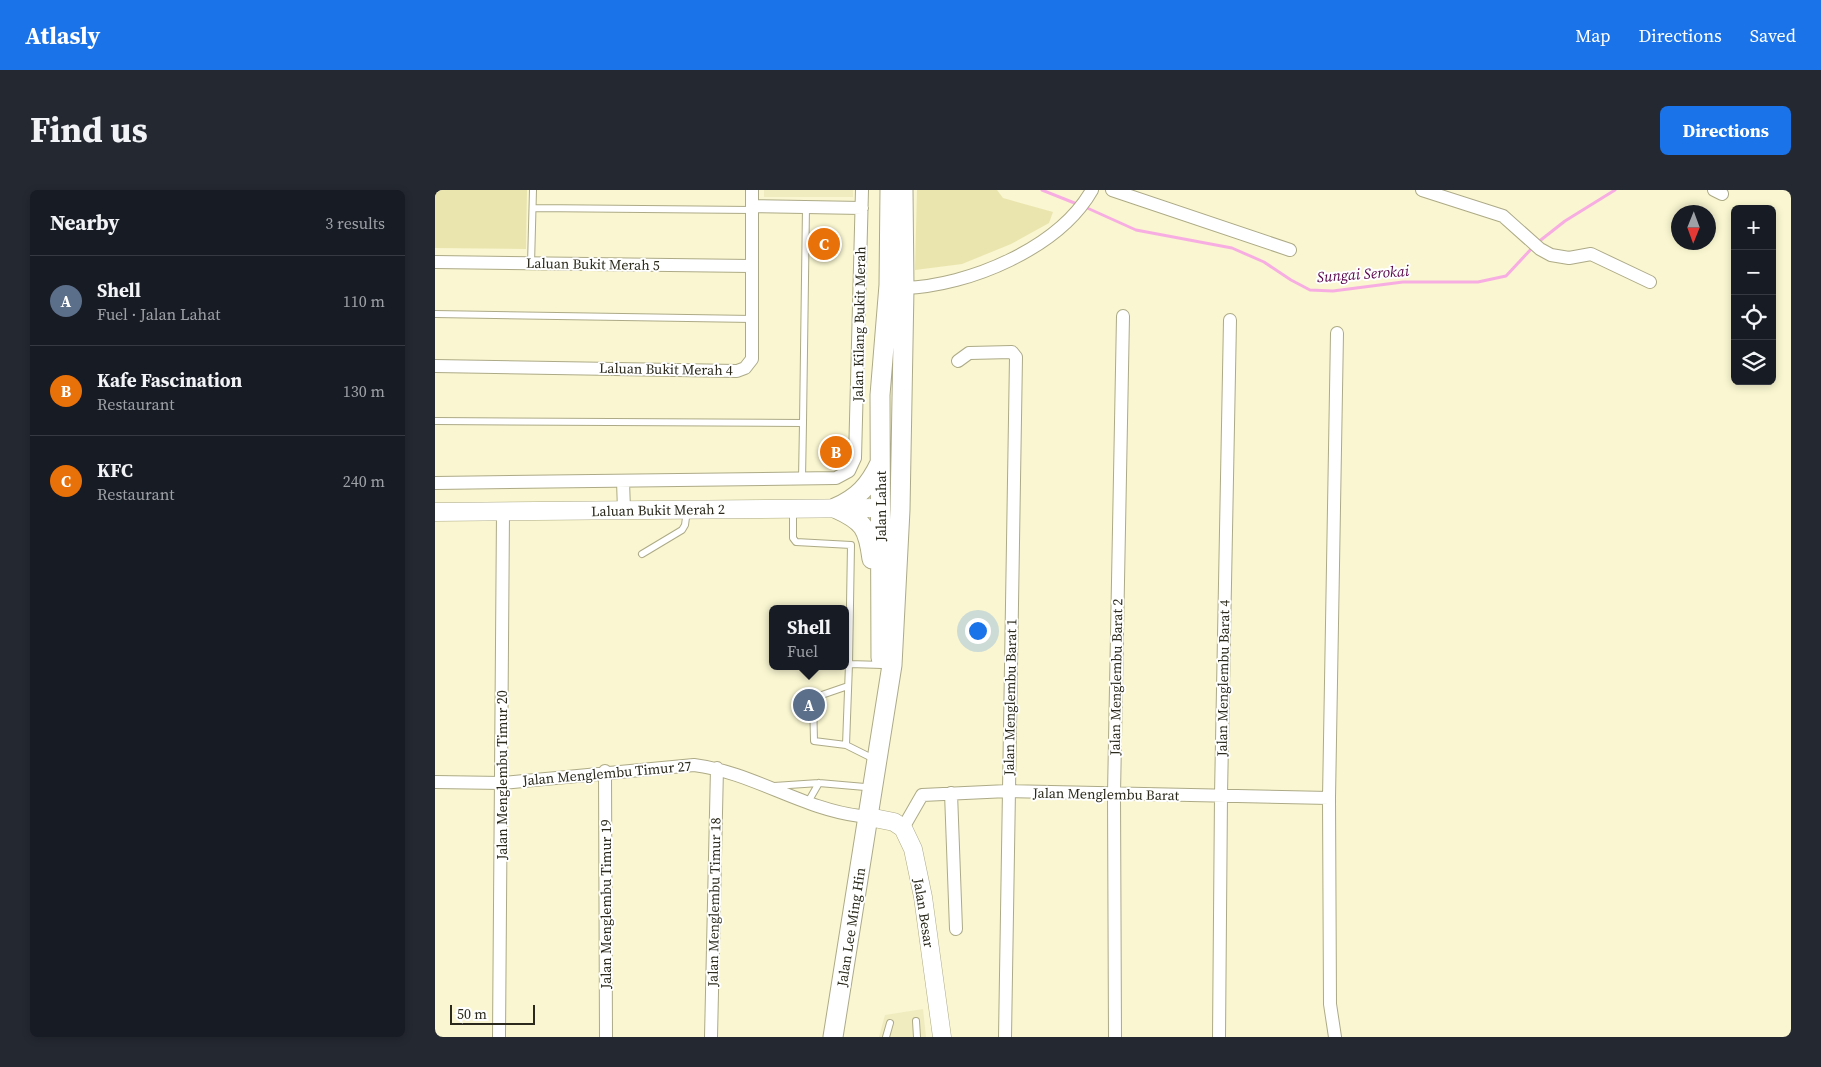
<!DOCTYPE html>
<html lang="en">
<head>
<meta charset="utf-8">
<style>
  body { margin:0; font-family:"Source Serif 4",serif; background:#242831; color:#f1f3f6 }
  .controls { position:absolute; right:15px; top:15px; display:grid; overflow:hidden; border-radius:8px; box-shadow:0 2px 8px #0003 }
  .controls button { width:45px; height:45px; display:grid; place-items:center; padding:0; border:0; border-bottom:1px solid #363941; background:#171b24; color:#f1f3f6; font:25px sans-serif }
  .compass { position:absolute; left:1236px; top:15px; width:45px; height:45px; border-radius:50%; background:#171b24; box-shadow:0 2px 8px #0003; rotate:181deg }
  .scale { position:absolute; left:15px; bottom:12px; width:85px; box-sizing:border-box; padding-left:5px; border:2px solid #2a291b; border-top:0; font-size:14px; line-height:18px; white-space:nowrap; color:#2a291b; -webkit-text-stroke:4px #fff; paint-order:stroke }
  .you { position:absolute; left:542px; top:440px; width:18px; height:18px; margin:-12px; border:4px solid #fff; border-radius:50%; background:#1a73e8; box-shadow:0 0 0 8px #1a73e833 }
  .badge { display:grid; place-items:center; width:32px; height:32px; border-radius:50%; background:#1a73e8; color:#fff; font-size:16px; font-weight:700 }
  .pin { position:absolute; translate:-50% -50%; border:2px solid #fff; box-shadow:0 1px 5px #0006 }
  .popup { position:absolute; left:334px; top:415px; width:80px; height:65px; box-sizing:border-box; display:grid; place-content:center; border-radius:8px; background:#171b24; filter:drop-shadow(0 1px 4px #0005); font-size:16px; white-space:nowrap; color:#9ea1a6 }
  .popup b { font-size:19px; color:#f1f3f6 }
  .popup::after { content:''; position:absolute; left:50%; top:100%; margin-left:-10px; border:10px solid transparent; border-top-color:#171b24 }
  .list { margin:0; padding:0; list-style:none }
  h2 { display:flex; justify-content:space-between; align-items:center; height:65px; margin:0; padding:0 20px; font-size:21px }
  h2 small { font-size:16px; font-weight:400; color:#9ea1a6 }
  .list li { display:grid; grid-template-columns:32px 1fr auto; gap:15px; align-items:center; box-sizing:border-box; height:90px; padding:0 20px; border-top:1px solid #363941 }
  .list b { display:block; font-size:19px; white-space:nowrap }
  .list p { margin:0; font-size:16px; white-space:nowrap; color:#9ea1a6 }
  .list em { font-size:16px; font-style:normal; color:#9ea1a6 }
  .icon { flex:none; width:28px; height:28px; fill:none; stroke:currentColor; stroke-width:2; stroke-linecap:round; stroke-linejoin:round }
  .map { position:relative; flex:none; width:1356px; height:847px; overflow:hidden; border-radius:8px }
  header { display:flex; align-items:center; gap:30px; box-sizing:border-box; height:70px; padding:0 25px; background:#1a73e8; color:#fff }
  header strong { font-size:24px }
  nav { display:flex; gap:28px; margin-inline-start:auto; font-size:18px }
  .intro { display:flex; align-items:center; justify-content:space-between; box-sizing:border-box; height:120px; padding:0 30px }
  h1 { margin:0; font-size:35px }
  .button { padding:12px 22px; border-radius:8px; background:#1a73e8; color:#fff; font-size:18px; font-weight:700 }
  main { display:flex; gap:30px; padding:0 30px }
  aside { flex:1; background:#171b24; border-radius:8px; box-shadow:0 2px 8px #0003 }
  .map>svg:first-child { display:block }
  .built { fill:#f0ecc0 }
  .green { fill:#eae5ae }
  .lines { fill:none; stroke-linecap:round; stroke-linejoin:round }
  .stream { stroke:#f8ade2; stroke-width:3 }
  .lane-casing { stroke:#adaa87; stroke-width:8 }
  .street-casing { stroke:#adaa87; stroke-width:14 }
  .secondary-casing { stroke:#adaa87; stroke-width:19 }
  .primary-casing { stroke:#adaa87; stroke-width:21 }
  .lane { stroke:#fff; stroke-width:6 }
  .street { stroke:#fff; stroke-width:12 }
  .secondary { stroke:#fff; stroke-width:18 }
  .primary { stroke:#fff; stroke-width:19 }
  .labels { text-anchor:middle; stroke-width:4; stroke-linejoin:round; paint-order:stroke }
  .street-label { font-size:14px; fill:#2a291b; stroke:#fff }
  .water-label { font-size:15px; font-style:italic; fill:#570048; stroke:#fff }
</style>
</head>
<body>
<header>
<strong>Atlasly</strong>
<nav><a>Map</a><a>Directions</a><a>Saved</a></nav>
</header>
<div class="intro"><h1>Find us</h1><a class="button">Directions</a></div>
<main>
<aside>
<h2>Nearby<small>3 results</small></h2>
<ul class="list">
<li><span class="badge" style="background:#5c6f8a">A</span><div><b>Shell</b><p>Fuel · Jalan Lahat</p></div><em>110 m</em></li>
<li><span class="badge" style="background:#e8710a">B</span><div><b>Kafe Fascination</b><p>Restaurant</p></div><em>130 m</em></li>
<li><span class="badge" style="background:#e8710a">C</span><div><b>KFC</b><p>Restaurant</p></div><em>240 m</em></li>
</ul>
</aside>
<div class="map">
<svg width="1356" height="847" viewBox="0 0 1356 847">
  <rect width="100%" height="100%" fill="#f9f6d1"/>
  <path class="built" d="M329,0H418V7H329Z
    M488,819L491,847H444L450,825Z"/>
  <path class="green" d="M0,0H92L91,59L0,58Z
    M482,0H562L568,8L618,22L614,33L576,54L527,74L480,80Z"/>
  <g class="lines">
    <path class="stream" d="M607,0L642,14
      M650,17L701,40L797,58L829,72L856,90L875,100L898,101L968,92H1043L1071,86L1098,57
      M1102,53L1130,31L1180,0"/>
    <g class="lane-casing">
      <path id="lane" d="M98,18L317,20
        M96,74L98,0
        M0,124L318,129
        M0,231L368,233L367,288
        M368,233L371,17
        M358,320V348L361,352L416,355L414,474L411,555L439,569
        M207,364L247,340L250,335L252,320
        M414,474L448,475
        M411,555L379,551L378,508L413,496
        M339,596L384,593L430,597
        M373,612L384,593
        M481,831L482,847
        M451,847L455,833"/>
    </g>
    <g class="street-casing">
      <path id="street" d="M677,0L855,60
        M987,0L1068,26L1105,59L1116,65L1134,68L1156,64L1215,92
        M1279,0L1287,4
        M317,16L427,18
        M0,72L316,76
        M469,98C534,96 624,58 657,0
        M523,171L534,163L577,162L581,167L570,847
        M0,176L302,181L310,178L317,169V0
        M188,291L189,320
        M0,293L401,288L414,281L420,268L427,0
        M170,581L171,847
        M0,592L67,593L259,575C317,582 367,619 425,626
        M516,603L521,739
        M468,638L487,605L573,601L894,608
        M64,847L68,322
        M276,847L282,578
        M680,847L679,604L688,126
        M784,847L786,605L795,130
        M900,847L895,814L894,608L902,143"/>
    </g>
    <g class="secondary-casing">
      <path id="secondary" d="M0,322L446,318
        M434,627L459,632L468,638L478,659L488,707L507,847"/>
    </g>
    <g class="primary-casing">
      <path id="primary" d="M400,318C429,331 433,338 437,369
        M400,318C423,308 434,296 445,273
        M446,468L445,205L454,95L455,0
        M398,847L457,475L465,320L469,98L468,0"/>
    </g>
    <use href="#lane" class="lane"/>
    <use href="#street" class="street"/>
    <use href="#secondary" class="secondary"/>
    <use href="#primary" class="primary"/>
  </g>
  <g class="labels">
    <g class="street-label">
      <text transform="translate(158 74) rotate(1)" y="5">Laluan Bukit Merah 5</text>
      <text transform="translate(424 134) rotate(-89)" y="5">Jalan Kilang Bukit Merah</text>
      <text transform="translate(231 179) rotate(1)" y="5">Laluan Bukit Merah 4</text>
      <text transform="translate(446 316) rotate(-90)" y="5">Jalan Lahat</text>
      <text transform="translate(223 320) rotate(-1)" y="5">Laluan Bukit Merah 2</text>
      <text transform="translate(681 487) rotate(-89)" y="5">Jalan Menglembu Barat 2</text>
      <text transform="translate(788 488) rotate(-89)" y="5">Jalan Menglembu Barat 4</text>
      <text transform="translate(575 507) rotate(-89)" y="5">Jalan Menglembu Barat 1</text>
      <text transform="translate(172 583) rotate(-5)" y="5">Jalan Menglembu Timur 27</text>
      <text transform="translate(67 585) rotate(-90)" y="5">Jalan Menglembu Timur 20</text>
      <text transform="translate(671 604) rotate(1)" y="5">Jalan Menglembu Barat</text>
      <text transform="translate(279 712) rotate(-89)" y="5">Jalan Menglembu Timur 18</text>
      <text transform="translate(171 714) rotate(-90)" y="5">Jalan Menglembu Timur 19</text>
      <text transform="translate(489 723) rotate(81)" y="5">Jalan Besar</text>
      <text transform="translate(416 737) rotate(-81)" y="5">Jalan Lee Ming Hin</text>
    </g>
    <g class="water-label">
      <text transform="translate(928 84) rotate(-4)" y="5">Sungai Serokai</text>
    </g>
  </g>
</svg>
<div class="controls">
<button>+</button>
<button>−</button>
<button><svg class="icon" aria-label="locate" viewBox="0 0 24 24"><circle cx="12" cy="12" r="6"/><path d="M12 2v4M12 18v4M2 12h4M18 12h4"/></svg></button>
<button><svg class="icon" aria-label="layers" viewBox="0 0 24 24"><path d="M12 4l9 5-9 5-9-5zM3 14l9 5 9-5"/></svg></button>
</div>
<svg class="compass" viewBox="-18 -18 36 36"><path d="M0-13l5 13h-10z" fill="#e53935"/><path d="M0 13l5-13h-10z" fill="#9ea1a6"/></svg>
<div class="scale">50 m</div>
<div class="you"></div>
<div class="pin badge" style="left:374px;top:515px;background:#5c6f8a">A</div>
<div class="popup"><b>Shell</b>Fuel</div>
<div class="pin badge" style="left:401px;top:262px;background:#e8710a">B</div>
<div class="pin badge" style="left:389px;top:54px;background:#e8710a">C</div>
</div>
</main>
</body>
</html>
